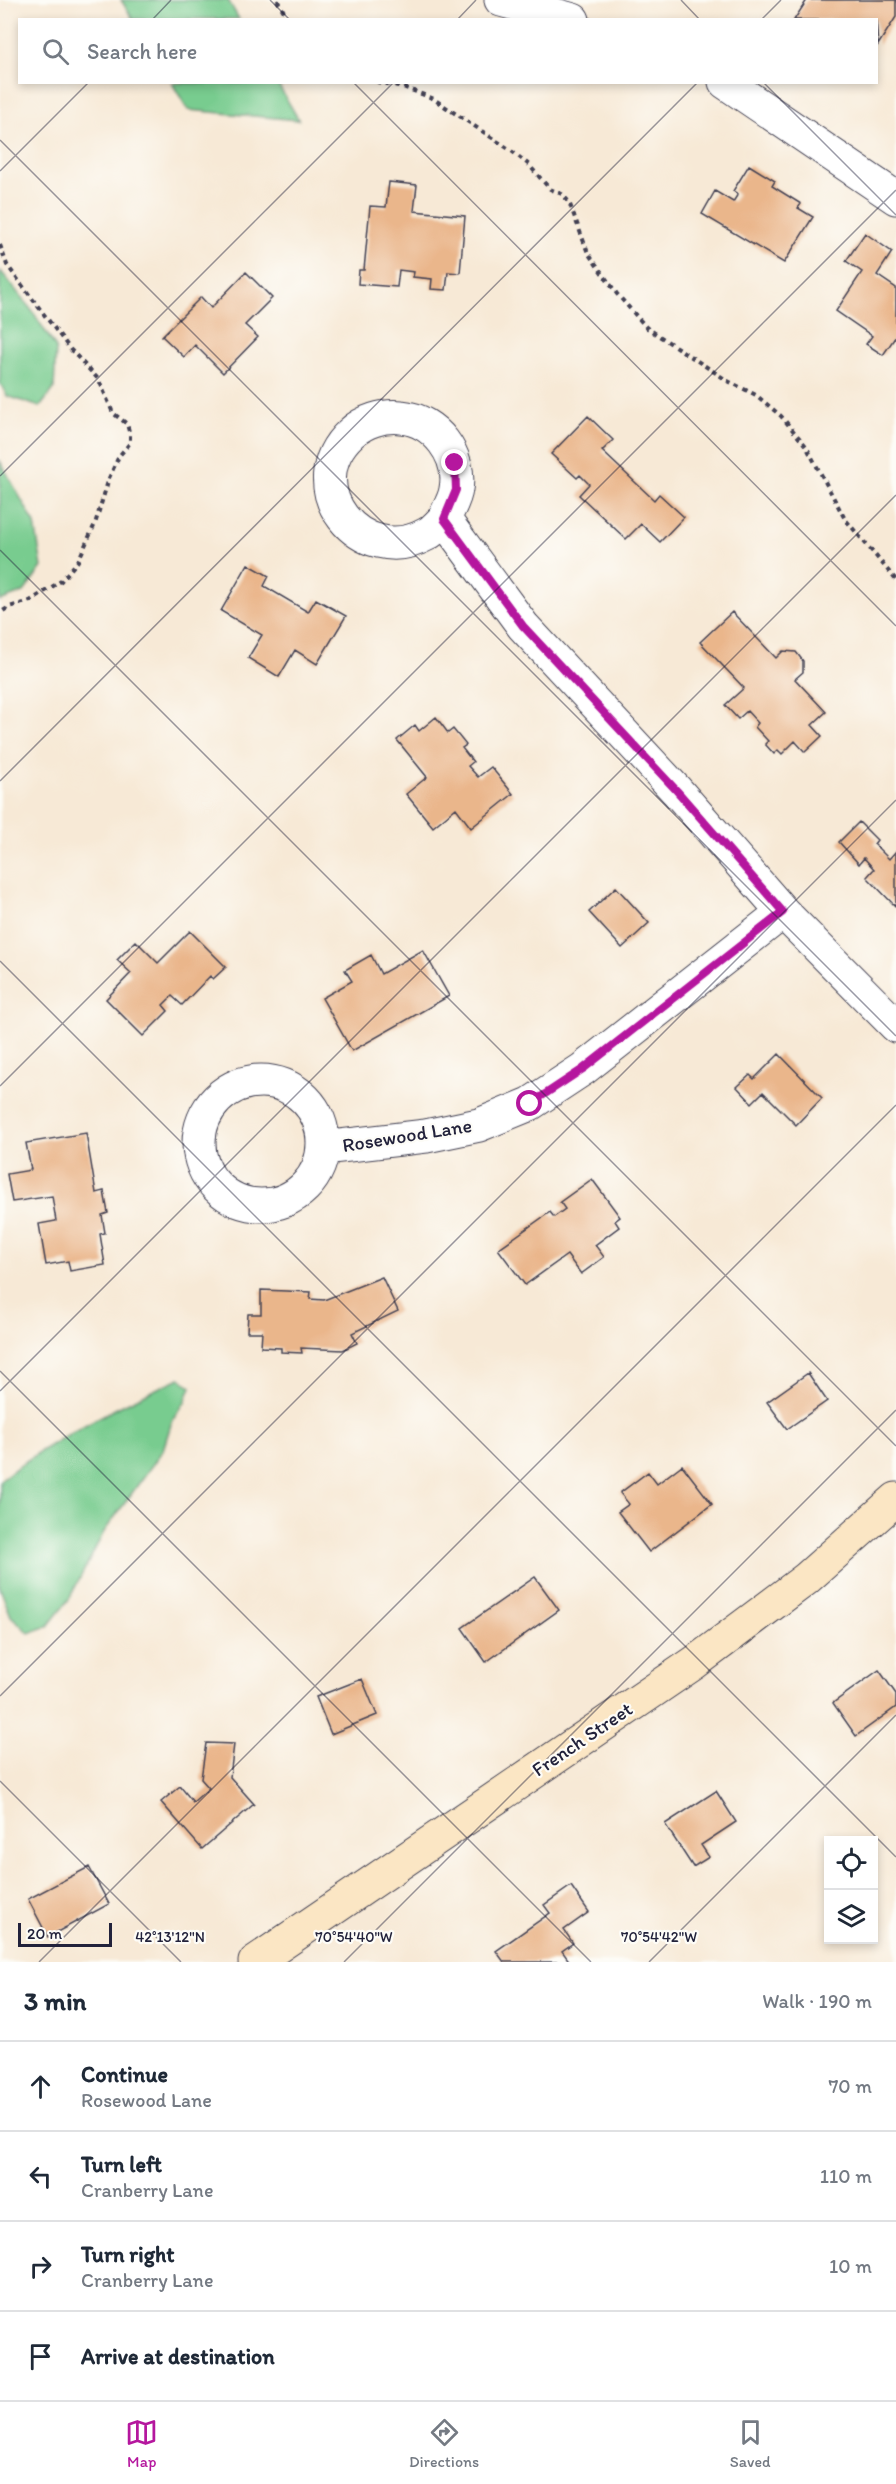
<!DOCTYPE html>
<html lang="en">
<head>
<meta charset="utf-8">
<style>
  body { margin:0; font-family:Itim,sans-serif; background:#f2f2f3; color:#1f2937 }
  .controls { position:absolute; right:18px; bottom:18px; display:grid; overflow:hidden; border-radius:0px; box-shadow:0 3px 9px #0003 }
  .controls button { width:54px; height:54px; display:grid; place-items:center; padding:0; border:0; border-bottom:2px solid #e0e1e3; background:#fff; color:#1f2937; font:30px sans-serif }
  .scale { position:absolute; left:18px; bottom:15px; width:94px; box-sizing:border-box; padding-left:6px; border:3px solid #22223b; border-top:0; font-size:16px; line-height:21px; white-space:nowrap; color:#22223b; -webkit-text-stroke:4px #fdfcf7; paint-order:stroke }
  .stop { position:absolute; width:18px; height:18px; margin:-14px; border:4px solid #b5179e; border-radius:50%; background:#fff }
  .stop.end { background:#b5179e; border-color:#fff; box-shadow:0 2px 6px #0008 }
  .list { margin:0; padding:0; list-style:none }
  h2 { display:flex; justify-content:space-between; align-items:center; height:78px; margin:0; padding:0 24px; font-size:26px }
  h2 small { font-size:20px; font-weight:400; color:#747a83 }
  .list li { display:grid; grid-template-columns:39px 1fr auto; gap:18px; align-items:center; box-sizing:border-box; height:90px; padding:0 24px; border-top:2px solid #e0e1e3 }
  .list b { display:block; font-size:22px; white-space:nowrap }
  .list p { margin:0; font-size:20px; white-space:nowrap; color:#747a83 }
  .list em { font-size:20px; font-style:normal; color:#747a83 }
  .icon { flex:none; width:33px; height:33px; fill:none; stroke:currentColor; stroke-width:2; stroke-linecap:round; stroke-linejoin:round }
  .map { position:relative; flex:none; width:896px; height:1962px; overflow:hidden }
  .search { position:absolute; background:#fff; box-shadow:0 3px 9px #0003; left:18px; right:18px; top:18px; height:66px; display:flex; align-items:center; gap:15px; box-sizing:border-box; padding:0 21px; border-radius:0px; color:#747a83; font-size:22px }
  .sheet { height:438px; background:#fff }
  nav { display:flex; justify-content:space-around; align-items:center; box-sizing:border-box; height:84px; border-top:2px solid #e0e1e3; background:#fff; font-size:16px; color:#747a83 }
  nav a { display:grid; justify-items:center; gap:3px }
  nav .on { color:#b5179e }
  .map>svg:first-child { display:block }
  .green { fill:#78cc8f; stroke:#4d7765; stroke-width:1.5 }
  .building { fill:#eab68b }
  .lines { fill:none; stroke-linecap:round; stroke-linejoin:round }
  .street-casing { stroke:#424052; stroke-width:35 }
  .secondary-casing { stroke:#424052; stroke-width:35 }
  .path { stroke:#424052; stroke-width:4; stroke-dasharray:4.5 4.5; stroke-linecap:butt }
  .street { stroke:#fff; stroke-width:33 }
  .secondary { stroke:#fbe6c4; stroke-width:33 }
  .route { stroke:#b5179e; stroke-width:8 }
  .ticks { fill:none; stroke:#22223b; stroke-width:1.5; stroke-opacity:0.45 }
  .labels { text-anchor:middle; stroke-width:4.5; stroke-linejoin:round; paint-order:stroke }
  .street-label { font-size:20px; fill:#22223b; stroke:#fdfcf7 }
  .ticks-label { font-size:15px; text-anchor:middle; fill:#22223b; stroke:#fdfcf7; stroke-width:4.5; stroke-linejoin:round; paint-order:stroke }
</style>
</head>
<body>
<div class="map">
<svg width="896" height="1962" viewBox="0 0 896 1962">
  <rect width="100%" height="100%" fill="#fdfcf7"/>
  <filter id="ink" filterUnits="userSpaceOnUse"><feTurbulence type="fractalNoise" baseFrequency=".0167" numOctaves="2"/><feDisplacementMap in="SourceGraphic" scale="12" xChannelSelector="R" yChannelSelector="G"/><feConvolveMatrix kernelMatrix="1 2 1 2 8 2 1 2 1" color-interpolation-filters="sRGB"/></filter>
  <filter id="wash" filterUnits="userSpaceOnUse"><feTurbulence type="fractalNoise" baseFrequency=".008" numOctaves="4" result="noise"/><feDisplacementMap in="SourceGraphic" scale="24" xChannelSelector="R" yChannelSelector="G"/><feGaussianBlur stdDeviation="1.35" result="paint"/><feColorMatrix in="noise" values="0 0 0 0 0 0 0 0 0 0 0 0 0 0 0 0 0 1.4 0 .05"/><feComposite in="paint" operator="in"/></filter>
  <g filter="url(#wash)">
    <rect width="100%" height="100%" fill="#f7e9d6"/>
    <path class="green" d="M121,0H228L239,19H133Z
      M172,83H277L299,120L188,110Z
      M0,270L33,312L56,348L54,389L40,407L7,396L0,383Z
      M0,461L35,524L42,567L24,592L0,601Z
      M180,1378L191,1387L185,1402L172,1421L163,1450L104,1532L69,1599L48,1626L29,1633L11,1616L0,1588V1480C54,1438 118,1406 180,1378Z"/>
    <g id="blocks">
      <path class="building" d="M807,0H896V17L878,45L876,20H794Z
        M749,165L775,181L772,186L801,204L798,208L813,217L784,263L702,214L715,191L733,202L738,194L733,191Z
        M389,182L417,185L414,211L465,216L460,273L448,272L446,290L431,289L432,279L413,277L414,272L399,270L397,287L358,284L359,270H364L370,206L386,207Z
        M865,233L892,252L877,275L896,288V336L883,355L866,344L872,336L836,311L862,272L846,261Z
        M246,272L272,298L245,325L258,337L223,373L195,345L184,357L162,336L201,297L211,308Z
        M588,416L613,440L602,451L654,500L659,494L684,517L660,542L641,524L626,539L579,495L589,484L580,475L577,478L551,454Z
        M248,564L269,576L264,586L308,612L316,599L346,616L317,664L295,650L279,677L248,658L262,635L221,611Z
        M732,612L776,658L783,651L796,652L803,661V672L795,679L826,712L812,725L822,736L805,752L795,741L782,754L778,750L774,754L765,744L768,741L755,727L758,723L747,711L738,719L725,705L744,688L700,642Z
        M436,717L448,733L453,729L466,745L462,748L473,762L468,766L478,777L491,767L513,794L471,828L456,808L433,827L406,794L427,777L397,740L415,725L419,731Z
        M859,822L877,840L874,844L889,859L896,851V907L867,877L874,869L864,858L859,864L839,842Z
        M616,887L649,923L622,948L589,912Z
        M190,931L226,967L213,979L210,976L182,1005L172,996L163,1005L168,1011L143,1036L106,999L131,973L117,960L136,941L158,963Z
        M423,950L449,996L352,1051L322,998L352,981L345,970L371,955L381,974Z
        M779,1054L822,1098L796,1125L763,1092L752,1103L737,1087L750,1075L754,1079Z
        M86,1133L96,1193L104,1191L108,1213L102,1215L105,1233L100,1234L105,1265L70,1271L68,1261L46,1265L39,1224L56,1221L52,1196L12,1202L7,1174L31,1170L26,1143Z
        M592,1179L620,1217L615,1221L619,1227L595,1245L604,1257L581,1274L567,1255L525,1285L498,1249L550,1212L554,1217L565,1209L560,1202Z
        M382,1277L398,1311L352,1333L357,1343L343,1350L301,1348L302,1353L281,1352V1348L261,1347L262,1332H247L248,1314H261V1290L311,1292L310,1299L324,1300Z
        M808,1373L827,1401L787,1429L767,1402Z
        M682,1465L712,1504L649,1552L618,1512L629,1504L620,1493L648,1472L657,1484Z
        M535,1577L559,1610L486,1662L462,1628Z
        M879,1670L896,1694V1707L856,1736L833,1703Z
        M362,1679L377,1715L331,1734L316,1697Z
        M206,1743L234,1744L230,1777L254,1804L202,1849L161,1802L180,1786L193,1802L209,1788L201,1779Z
        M716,1791L736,1822L701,1845L709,1857L693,1867L665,1824Z
        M89,1867L109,1904L48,1937L28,1899Z
        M571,1886L589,1912L564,1930L573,1943L562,1951L570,1962H504L496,1951L550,1913L544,1905Z"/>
    </g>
  </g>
  <g filter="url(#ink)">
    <use href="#blocks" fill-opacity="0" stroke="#424052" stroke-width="1.5"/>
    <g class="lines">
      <g class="street-casing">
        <path id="street" d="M501,0L573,20
          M725,82L896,198
          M444,519C448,510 455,499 456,489C462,456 435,420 401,417C383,415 364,421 351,433C294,486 361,571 427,534C433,531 439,524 444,519L523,626L677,791L783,912L896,1026
          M199 1143a62 62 0 1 1 124 0a62 62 0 1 1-124 0Z
          M323,1148L426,1136L479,1125L530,1104L583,1069L783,912"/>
      </g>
      <g class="secondary-casing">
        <path id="secondary" d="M255,1962L694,1663L806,1579L896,1499"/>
      </g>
      <path class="path" d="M277,0L289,20
        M377,82L403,87L432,98L509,149L528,164L550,189L562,194L569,202L588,253L617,294L647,328L728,381L756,395L781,416L806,446L845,519L896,580
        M0,245L7,265L70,349L99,380L113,413L127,424L130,435V443L119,456L109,478L95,524L78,561L61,581L30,601L9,607L0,613"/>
      <use href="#street" class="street"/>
      <use href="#secondary" class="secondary"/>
    </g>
  </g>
  <g class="lines" filter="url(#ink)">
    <path class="route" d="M455,463L456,490L444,519L523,626L677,791L783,912L583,1069L530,1104"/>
  </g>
  <path class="ticks" d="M270,0L290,20M681,0L700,20M152,20L171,0M457,20L476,0M761,20L781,0M353,82L896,626M763,82L896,215M0,140L896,1036M0,171L89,82M0,476L394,82M0,550L896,1446M0,781L698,82M0,961L896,1857M0,1086L896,190M0,1371L591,1962M0,1391L896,495M0,1696L896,800M0,1781L181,1962M39,1962L896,1105M344,1962L896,1410M649,1962L896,1715"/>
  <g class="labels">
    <g class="street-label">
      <text transform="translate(407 1135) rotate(-9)" y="7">Rosewood Lane</text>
      <text transform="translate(582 1739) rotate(-34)" y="7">French Street</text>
    </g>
  </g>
  <g class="ticks-label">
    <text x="170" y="1942">42°13'12"N</text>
    <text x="354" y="1942">70°54'40"W</text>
    <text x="659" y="1942">70°54'42"W</text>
  </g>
</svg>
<div class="controls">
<button><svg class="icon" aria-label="locate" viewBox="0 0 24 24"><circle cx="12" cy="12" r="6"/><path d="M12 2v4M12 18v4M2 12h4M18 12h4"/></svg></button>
<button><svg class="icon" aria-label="layers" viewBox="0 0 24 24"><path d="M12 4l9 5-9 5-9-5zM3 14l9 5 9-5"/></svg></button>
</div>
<div class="scale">20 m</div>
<div class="stop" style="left:530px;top:1104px"></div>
<div class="stop end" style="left:455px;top:463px"></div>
<div class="search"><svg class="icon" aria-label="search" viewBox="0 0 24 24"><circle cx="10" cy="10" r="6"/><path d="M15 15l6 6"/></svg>Search here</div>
</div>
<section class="sheet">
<h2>3 min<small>Walk · 190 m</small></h2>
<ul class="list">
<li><svg class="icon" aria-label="ahead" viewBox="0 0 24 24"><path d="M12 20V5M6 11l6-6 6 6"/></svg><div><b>Continue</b><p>Rosewood Lane</p></div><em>70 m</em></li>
<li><svg class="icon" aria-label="left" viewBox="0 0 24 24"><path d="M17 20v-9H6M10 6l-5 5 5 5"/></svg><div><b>Turn left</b><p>Cranberry Lane</p></div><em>110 m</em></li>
<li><svg class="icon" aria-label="right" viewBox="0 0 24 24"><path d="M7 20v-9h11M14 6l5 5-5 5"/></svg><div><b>Turn right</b><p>Cranberry Lane</p></div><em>10 m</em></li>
<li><svg class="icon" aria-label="arrive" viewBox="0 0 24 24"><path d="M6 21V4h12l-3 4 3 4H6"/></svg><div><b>Arrive at destination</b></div></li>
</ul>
</section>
<nav>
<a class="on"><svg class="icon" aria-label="map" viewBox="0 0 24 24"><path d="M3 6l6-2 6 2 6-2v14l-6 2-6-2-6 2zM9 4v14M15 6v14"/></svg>Map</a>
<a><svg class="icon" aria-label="directions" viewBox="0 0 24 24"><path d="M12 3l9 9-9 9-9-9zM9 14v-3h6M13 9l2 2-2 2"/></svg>Directions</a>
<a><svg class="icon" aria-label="saved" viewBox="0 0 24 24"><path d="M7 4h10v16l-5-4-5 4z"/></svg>Saved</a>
</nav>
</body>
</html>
